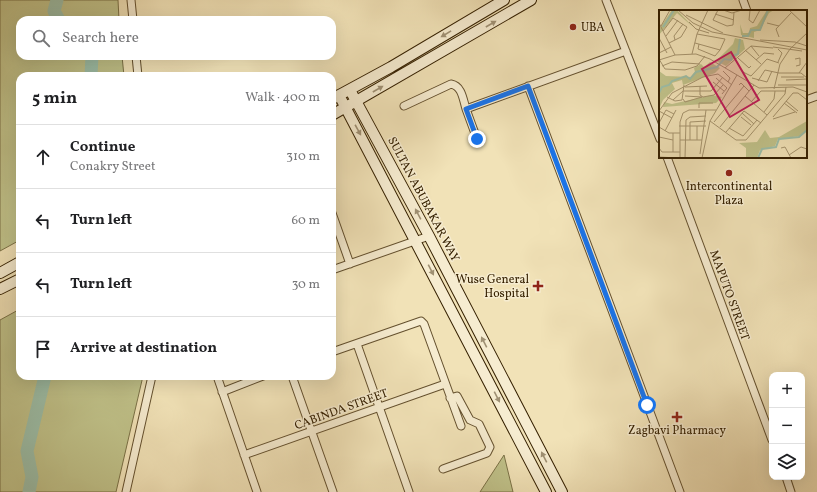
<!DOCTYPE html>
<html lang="en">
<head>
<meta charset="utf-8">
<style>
  body { margin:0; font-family:Vollkorn,serif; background:#f2f2f2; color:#202124 }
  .controls { position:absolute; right:12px; bottom:12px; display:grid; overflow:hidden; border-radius:8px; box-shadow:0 4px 16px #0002 }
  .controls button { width:36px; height:36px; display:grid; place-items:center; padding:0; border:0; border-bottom:1px solid #e0e0e0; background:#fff; color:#202124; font:20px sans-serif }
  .stop { position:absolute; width:12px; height:12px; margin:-9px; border:3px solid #1a73e8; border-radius:50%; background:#fff }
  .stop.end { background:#1a73e8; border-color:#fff; box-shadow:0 1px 4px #0008 }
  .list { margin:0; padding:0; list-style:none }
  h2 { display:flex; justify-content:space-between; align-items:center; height:52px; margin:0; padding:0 16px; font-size:17px }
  h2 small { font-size:13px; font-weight:400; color:#757577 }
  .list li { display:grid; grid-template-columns:26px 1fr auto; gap:12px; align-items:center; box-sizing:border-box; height:64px; padding:0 16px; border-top:1px solid #e0e0e0 }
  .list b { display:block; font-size:15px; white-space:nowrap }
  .list p { margin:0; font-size:13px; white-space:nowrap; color:#757577 }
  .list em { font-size:13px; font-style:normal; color:#757577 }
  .icon { flex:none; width:22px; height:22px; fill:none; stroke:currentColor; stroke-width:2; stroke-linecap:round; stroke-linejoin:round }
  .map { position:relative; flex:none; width:817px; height:492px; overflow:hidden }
  .search { position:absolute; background:#fff; box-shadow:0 4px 16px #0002; left:16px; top:16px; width:320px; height:44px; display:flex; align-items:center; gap:10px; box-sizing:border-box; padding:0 14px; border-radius:12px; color:#757577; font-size:15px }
  .panel { position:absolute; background:#fff; box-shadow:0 4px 16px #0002; left:16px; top:72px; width:320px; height:308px; border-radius:12px }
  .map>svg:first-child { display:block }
  .green { fill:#c0c28a; stroke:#7a7146 }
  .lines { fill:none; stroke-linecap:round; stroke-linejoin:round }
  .river { stroke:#9cbfa9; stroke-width:13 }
  .street-casing { stroke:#64502e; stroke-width:9 }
  .secondary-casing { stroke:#352001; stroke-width:12 }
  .street { stroke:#f6ecd0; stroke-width:7 }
  .secondary { stroke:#f6ecd0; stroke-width:10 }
  .oneway { fill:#9f9073 }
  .route { stroke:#1a73e8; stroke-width:5 }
  .poi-dot { fill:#8f2418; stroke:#f6ecd0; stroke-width:1.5 }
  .labels { text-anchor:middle; stroke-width:3; stroke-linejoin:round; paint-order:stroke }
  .poi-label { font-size:12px; fill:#352001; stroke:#f6ecd0 }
  .street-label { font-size:12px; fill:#352001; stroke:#f6ecd0 }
  .inset-river { fill:none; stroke:#9cbfa9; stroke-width:2 }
  .inset-road { fill:none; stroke:#a6946e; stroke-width:1 }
  .view { fill:#c2185b; fill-opacity:0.15; stroke:#c2185b; stroke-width:2 }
  .inset-edge { fill:none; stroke:#352001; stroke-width:2 }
</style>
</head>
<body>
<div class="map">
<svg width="817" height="492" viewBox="0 0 817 492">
  <rect width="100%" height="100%" fill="#f1e2b7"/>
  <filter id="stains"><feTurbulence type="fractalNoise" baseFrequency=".005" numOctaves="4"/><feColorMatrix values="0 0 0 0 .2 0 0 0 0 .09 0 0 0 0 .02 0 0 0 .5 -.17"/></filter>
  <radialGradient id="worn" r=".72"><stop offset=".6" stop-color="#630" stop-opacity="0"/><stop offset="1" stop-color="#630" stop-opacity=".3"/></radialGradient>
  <path class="green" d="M0,0H118L119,20H20V56H122L124,76H20V240L0,251Z
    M20,309V376H143L116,492H0V320Z
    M504,455L513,492H480Z"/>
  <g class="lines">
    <path class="river" d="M57,0L54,11L59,20
      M91,76L92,56
      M29,492L32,477L27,451L45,376"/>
    <g class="street-casing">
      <path id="street" d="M131,0L133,20
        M606,0L660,139
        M743,0L747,11
        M136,56L138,76
        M528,86L680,492
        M806,100L817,96
        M404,106L451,84C462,86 463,99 466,109
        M477,139L466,109L626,51
        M667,157L772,440
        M332,213L350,264
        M332,270L429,236
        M357,344L409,492
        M332,352L421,321L424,324L461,426
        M217,376L257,492
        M292,376L333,492
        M222,392L263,376
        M244,455L445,384
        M443,469L487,453L490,447L479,424L470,420L457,396L450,398
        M786,477L791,492
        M126,492L152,376"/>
    </g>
    <g class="secondary-casing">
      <path id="secondary" d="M350,90L429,236L562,492
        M339,95L546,492
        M332,99L391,67L504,0
        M332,115L531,0
        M0,273L20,262
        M0,289L20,279"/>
    </g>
    <use href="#street" class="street"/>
    <use href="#secondary" class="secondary"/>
  </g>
  <defs><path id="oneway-solid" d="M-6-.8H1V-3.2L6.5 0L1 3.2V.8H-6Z"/></defs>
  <g class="oneway">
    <use href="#oneway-solid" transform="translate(491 24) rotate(-30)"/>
    <use href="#oneway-solid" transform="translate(446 34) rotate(149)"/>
    <use href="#oneway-solid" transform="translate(378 89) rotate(-30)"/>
    <use href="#oneway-solid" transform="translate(358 130) rotate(61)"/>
    <use href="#oneway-solid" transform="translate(418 214) rotate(-118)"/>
    <use href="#oneway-solid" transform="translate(431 270) rotate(63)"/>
    <use href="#oneway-solid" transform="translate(484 342) rotate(-117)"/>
    <use href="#oneway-solid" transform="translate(497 397) rotate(63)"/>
    <use href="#oneway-solid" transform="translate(544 457) rotate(-117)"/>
  </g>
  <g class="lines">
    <path class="route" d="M477,139L466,109L528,86L647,405"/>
  </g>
  <g class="poi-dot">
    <circle cx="573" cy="27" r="4"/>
    <circle cx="729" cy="173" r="4"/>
    <path d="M536 280h4v4h4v4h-4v4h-4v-4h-4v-4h4z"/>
    <path d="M675 411h4v4h4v4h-4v4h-4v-4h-4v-4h4z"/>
  </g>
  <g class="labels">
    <g class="poi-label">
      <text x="581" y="31" text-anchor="start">UBA</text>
      <text x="729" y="190">Intercontinental<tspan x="729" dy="14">Plaza</tspan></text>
      <text x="529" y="283" text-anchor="end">Wuse General<tspan x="529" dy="14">Hospital</tspan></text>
      <text x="677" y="434">Zagbavi Pharmacy</text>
    </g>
    <g class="street-label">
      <text transform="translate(424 199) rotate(62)" y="4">SULTAN ABUBAKAR WAY</text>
      <text transform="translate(730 295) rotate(70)" y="4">MAPUTO STREET</text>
      <text transform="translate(341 409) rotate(-20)" y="4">CABINDA STREET</text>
    </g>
  </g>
  <g transform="translate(659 10)">
    <rect width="148" height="148" fill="#f1e2b7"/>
    <path d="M13,0H18L34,17L18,3L0,25V19ZM108,0H115L110,3L101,20L95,22V28L82,25L81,14L84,23H90L91,18L98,16ZM76,28L84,30L86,39L67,56L57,51L74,34ZM51,52L61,58L56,63L24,75L23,70L13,73L16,79L4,90L0,99V61L7,66L32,67L36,62L35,58L42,54L45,57ZM53,85L63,87L57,93L4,97L5,92L13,94ZM148,111V120L141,126L119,129L116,136L101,140L98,148H87V138L80,133L98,132L106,120L111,128L120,127Z" fill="#c0c28a"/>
    <path class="inset-river" d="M4,17L15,0M83,26H89L92,20H101L109,0M0,83L3,77L10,75L13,71L27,66L31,69L37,62L58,57L65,49L72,50L73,46L79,44L81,29M99,148L103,139L117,137L120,129L140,127L148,120"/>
    <path class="inset-road" d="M19,0L34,13L53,22L148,40M59,0L54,10L68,16L74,15L75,2M64,0L73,3L83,0M91,0L90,10L94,13L101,0M130,0L148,17M56,4L75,10M27,5L64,23M30,12L37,19L50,23M0,13L16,45M108,13L120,16M2,16L11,0M4,21L14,8L28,17L22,27L10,33M7,26L19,10M120,27L117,19L132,3M0,28L8,43M16,30L15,26L24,14M101,30L136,32L148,36M36,33L61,40L66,29L38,24M40,34L39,39L56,46L61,40M92,36L100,46M114,37L143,41M86,40L102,54M0,43L12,37M33,44L38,24L49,0M79,48L90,58L92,56M0,49L6,59L26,60L38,56L46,46M136,49L141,48V55L137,56M0,50L16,45L37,44L51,49L100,78L134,77L148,82M97,50L105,43L115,44M119,52L123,43L119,39M3,56L13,52L41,54M66,58L92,36L114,38M64,61L71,68L69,72M84,62L92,66L108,49L120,53M140,63L148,52M122,67H145M57,68L68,78L63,84M93,68L108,72L113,61M127,70L148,69M99,71L106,60L120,63H142L148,68M54,72L65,81M80,75L82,73L90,81M119,75H147M41,76V85L44,87L55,85L64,75M26,77L48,76M115,79L121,54L131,39L148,23M26,86L43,87M86,86L108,105M8,87L16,91L23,90L25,75M24,89L26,92L43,87M14,90L24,81H52L64,67M127,91L139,101M92,92L102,81H127M125,93L138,103M40,98V93H54M0,101L13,83L44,67L59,64L73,75M0,101L13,108M105,102L115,89L116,81M83,103L95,114M82,107L92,115M114,107L134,83H139L148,90M114,109L136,102M51,111L77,130H87L126,84L127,77M55,112L85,76M0,113L7,100L15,104M20,116H47M38,116V130M0,117L10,123H21M61,117L95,75M70,118L84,126L98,110M6,121L17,100M67,122L85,101L102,113M14,123V142M0,127L14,130M21,130H43M31,130V112L47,111M0,138L3,142H21M122,138L126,137L132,148M41,144L47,100M130,145L142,137L148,139M0,147L18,148M21,148V112L24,103L30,100H57M26,148L27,110L31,107L47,106M43,148L51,111L78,65"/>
    <path class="view" d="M72,42L100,90L71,107L43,59Z"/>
    <rect width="148" height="148" class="inset-edge"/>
  </g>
  <rect width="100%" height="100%" filter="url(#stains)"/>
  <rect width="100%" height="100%" fill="url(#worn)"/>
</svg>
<div class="controls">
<button>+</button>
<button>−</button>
<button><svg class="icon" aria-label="layers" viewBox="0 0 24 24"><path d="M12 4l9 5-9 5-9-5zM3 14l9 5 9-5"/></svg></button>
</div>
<div class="stop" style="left:647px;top:405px"></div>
<div class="stop end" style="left:477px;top:139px"></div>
<div class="search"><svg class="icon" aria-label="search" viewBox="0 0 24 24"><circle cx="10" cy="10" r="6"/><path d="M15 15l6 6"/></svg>Search here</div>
<section class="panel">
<h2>5 min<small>Walk · 400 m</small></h2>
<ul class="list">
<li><svg class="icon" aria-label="ahead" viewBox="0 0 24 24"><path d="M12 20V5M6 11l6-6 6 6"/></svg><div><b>Continue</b><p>Conakry Street</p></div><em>310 m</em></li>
<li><svg class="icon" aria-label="left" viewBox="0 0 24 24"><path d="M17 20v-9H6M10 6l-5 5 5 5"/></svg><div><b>Turn left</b></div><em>60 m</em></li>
<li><svg class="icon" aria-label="left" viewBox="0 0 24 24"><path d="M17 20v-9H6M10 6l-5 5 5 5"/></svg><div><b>Turn left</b></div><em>30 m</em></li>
<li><svg class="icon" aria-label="arrive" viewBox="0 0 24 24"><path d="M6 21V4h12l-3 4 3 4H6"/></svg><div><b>Arrive at destination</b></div></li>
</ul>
</section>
</div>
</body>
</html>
